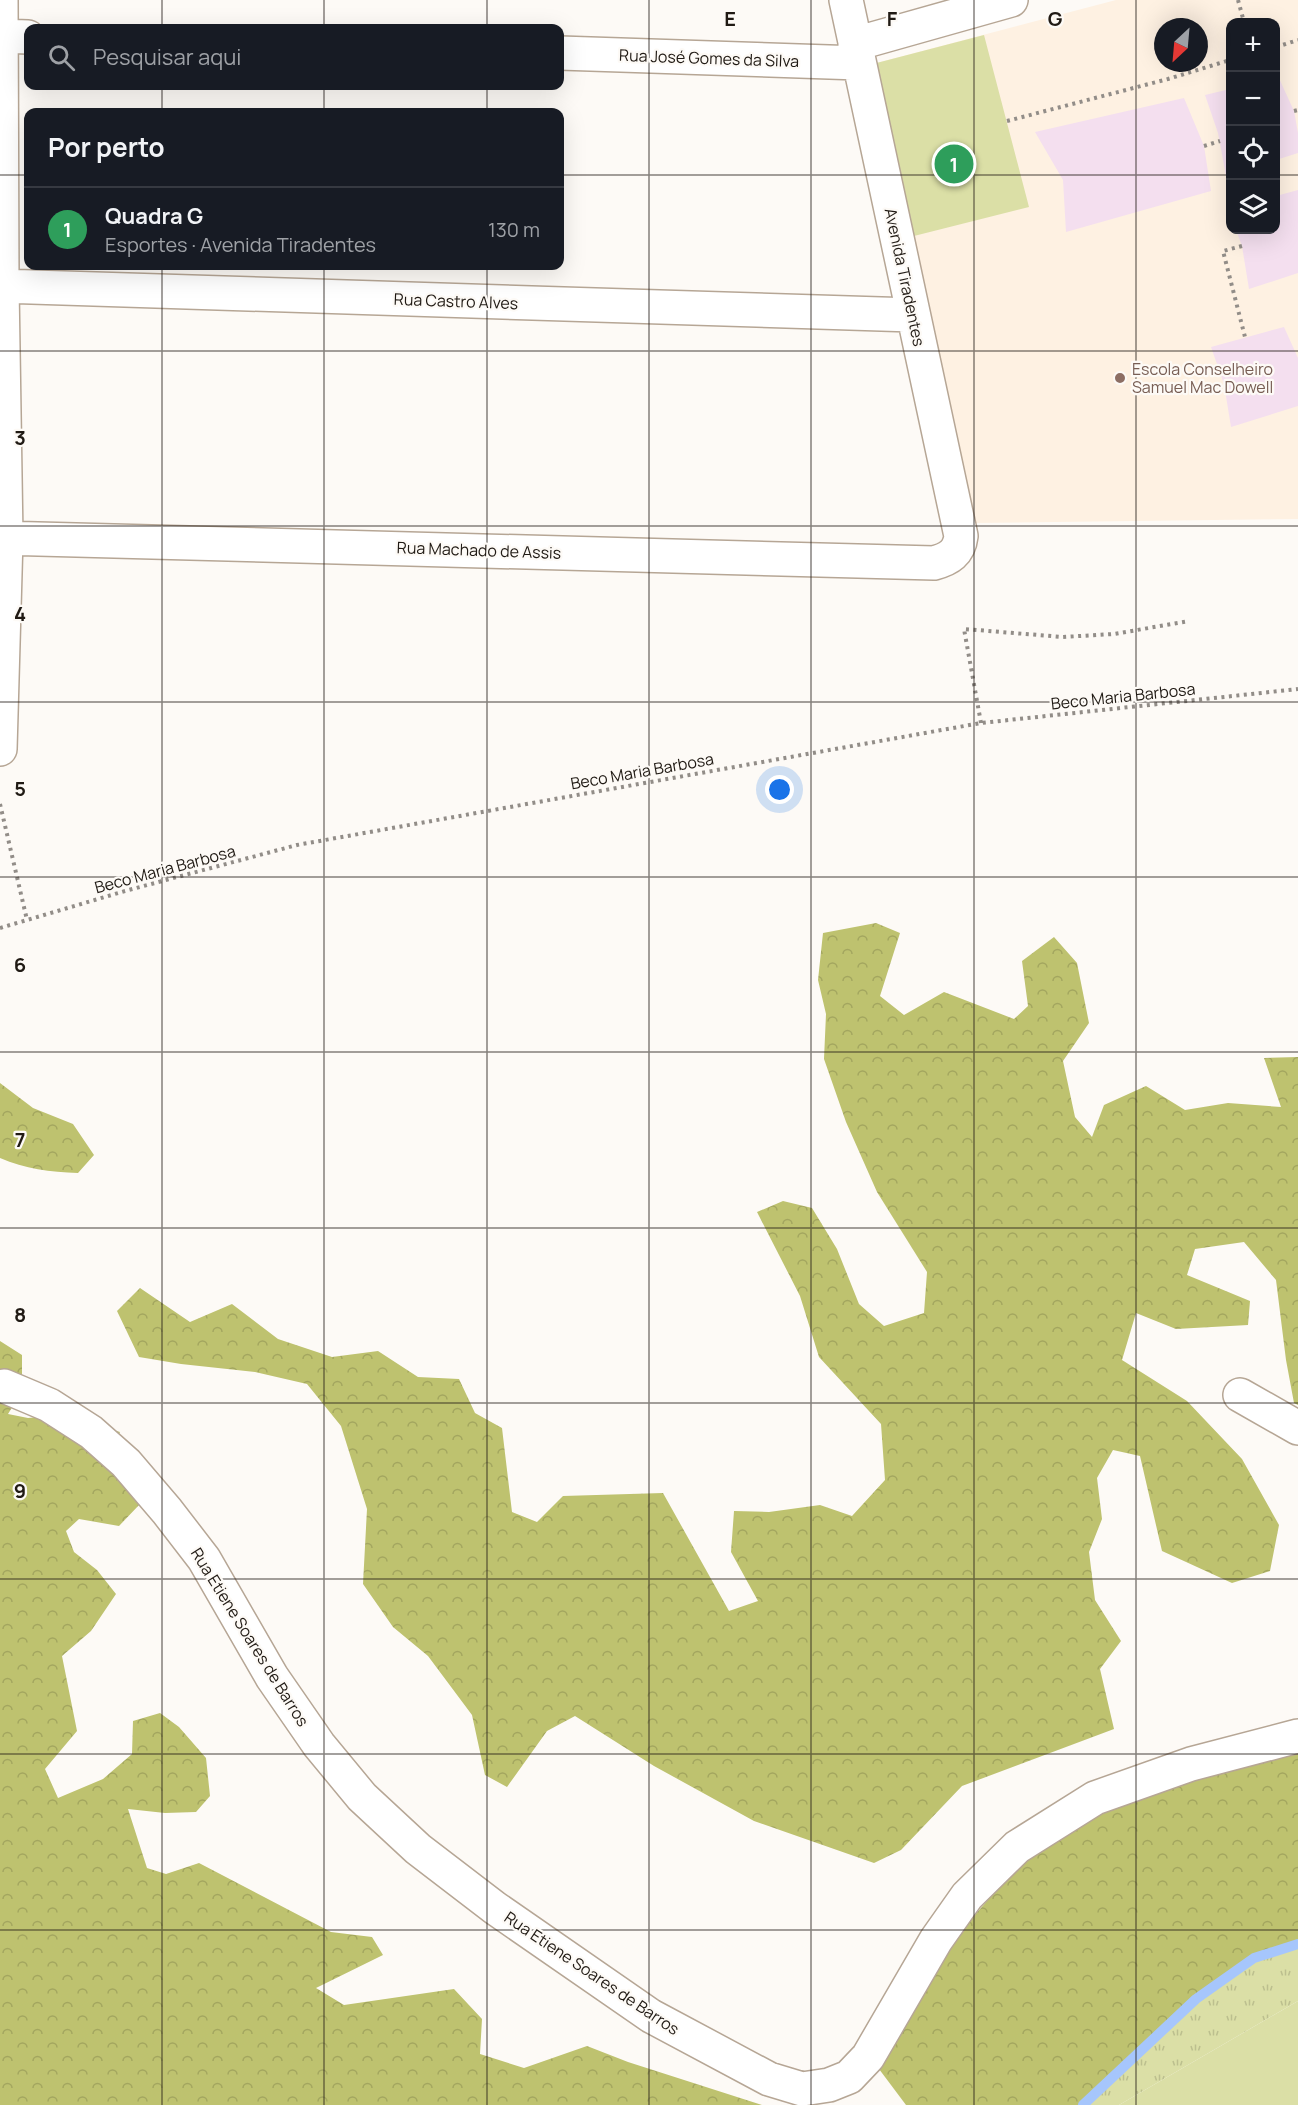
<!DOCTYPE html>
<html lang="pt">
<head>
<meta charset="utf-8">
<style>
  body { margin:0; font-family:Manrope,sans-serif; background:#242831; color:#f1f3f6 }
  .controls { position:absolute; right:18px; top:18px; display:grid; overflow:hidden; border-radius:12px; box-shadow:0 6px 24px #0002 }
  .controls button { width:54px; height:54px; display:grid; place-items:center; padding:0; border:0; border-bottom:2px solid #363941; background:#171b24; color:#f1f3f6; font:30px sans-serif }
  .compass { position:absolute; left:1154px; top:18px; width:54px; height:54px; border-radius:50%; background:#171b24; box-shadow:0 6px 24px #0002; rotate:206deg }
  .you { position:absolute; left:780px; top:790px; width:21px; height:21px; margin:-15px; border:4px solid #fff; border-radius:50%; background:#1a73e8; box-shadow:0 0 0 9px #1a73e833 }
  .badge { display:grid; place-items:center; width:39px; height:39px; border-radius:50%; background:#b45309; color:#fff; font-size:20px; font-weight:700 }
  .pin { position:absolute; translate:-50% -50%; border:3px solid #fff; box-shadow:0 2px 6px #0006 }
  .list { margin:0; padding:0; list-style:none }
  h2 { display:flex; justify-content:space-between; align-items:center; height:78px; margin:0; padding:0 24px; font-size:26px }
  h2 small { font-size:20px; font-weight:400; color:#9ea1a6 }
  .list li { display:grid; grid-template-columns:39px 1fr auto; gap:18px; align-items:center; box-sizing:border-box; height:84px; padding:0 24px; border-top:2px solid #363941 }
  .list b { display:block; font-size:22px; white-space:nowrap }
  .list p { margin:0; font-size:20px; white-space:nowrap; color:#9ea1a6 }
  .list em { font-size:20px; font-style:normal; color:#9ea1a6 }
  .icon { flex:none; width:33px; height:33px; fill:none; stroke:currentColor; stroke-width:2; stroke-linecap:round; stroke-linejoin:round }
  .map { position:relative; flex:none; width:1298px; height:2105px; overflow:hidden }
  .search { position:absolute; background:#171b24; box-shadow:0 6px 24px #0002; left:24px; top:24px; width:540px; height:66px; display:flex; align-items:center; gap:15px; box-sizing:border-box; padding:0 21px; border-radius:12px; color:#9ea1a6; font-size:22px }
  .panel { position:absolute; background:#171b24; box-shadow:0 6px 24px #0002; left:24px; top:108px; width:540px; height:162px; border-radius:12px }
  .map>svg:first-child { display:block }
  .built { fill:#fef1e2; fill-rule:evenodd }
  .grass { fill:url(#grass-tufts) }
  .forest { fill:url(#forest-crowns) }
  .pitch { fill:#dbdfa6 }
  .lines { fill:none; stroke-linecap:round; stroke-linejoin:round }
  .stream { stroke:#a6c6fc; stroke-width:10 }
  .building { fill:#f4dfef }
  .minor-casing { stroke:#b6a695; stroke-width:36 }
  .path { stroke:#928d88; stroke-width:4; stroke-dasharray:3 4.5; stroke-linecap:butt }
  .minor { stroke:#fff; stroke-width:33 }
  .grid { fill:none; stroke:#201a14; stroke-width:1.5; stroke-opacity:0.55 }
  .education-dot { fill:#8d6e63; stroke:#fdfaf6; stroke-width:2 }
  .labels { text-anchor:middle; stroke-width:4.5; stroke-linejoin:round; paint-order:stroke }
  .street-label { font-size:16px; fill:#201a14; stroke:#fdfaf6 }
  .education-label { font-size:16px; fill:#785e54; stroke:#fdfaf6; text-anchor:start }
  .grid-label { font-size:20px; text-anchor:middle; font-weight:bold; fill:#201a14; stroke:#fdfaf6; stroke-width:4.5; stroke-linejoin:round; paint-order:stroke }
</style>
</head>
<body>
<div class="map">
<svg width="1298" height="2105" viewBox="0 0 1298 2105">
  <defs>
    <pattern id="grass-tufts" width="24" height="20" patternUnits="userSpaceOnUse" patternTransform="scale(1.5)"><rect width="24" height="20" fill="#dbdfa6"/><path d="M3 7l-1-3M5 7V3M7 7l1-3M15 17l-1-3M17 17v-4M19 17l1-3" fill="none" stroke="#bcbf8e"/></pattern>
    <pattern id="forest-crowns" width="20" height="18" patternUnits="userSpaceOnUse" patternTransform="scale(1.5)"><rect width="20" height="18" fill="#bec26f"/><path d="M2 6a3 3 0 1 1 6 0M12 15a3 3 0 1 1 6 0" fill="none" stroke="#a3a65f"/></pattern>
  </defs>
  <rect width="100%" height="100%" fill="#fdfaf6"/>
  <path class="built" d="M1116,0H1298V519L973,523L865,66ZM1230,22H1276V230H1230ZM1163,27H1199V63H1163Z"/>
  <path class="grass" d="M1298,1944V2001L1119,2105H1083L1196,1999L1254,1958Z"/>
  <path class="forest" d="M876,923L900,933L880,996L904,1015L944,992L1014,1019L1028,1006L1022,961L1054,937L1077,963L1089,1023L1063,1061L1075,1117L1092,1137L1104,1105L1146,1086L1185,1110L1228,1103L1281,1107L1264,1058L1298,1057V1405L1294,1403L1286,1360L1276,1280L1244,1242L1195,1249L1187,1275L1250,1301L1248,1325L1176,1329L1136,1313L1122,1360L1187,1401L1242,1459L1279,1525L1270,1571L1232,1583L1162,1551L1140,1456L1113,1450L1097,1478L1102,1519L1089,1552L1095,1600L1121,1641L1100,1669L1114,1729L962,1786L901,1850L874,1863L754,1821L654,1766L575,1716L547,1731L507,1787L485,1775L472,1715L428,1656L393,1627L363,1584L367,1509L341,1426L307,1384L255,1372L181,1364L139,1357L117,1311L140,1288L190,1322L232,1304L278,1339L332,1357L378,1351L418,1377L459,1379L475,1413L502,1428L512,1512L537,1522L563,1496L663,1493L729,1611L758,1601L731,1552L734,1511L769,1512L820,1505L852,1516L885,1480L881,1424L819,1357L800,1296L757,1212L783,1201L812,1208L837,1249L859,1304L884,1326L924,1313L927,1272L877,1192L846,1122L824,1059L826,1014L818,980L823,933Z
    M0,1083L33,1108L73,1124L94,1155L78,1173C50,1172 25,1169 0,1158Z
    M0,1341L22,1355V1391L8,1414L28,1418L64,1415L120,1432L105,1462L140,1504L119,1526L79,1519L66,1531L74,1552L97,1570L116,1594L91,1631L62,1656L77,1731L45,1769L58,1798L103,1779L132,1754L133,1721L160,1713L179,1727L206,1758L210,1796L196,1812L165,1813L128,1809L147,1868L166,1874L199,1863L331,1932L372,1937L383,1955L316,1988L344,2005L454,1989L482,2019L480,2054L524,2068L587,2046L628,2062L762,2105H0Z
    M1298,1748V1944L1254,1958L1196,1999L1083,2105H906L879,2069L952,1941L1015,1869L1085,1819L1204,1772Z"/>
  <path class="pitch" d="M984,35L1029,207L910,237L865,66Z
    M1298,2001V2105H1119Z"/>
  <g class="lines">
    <path class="stream" d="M1083,2105L1196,1999L1254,1958L1298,1944"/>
  </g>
  <path class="building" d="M1278,76L1294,111L1298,133V153L1276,160V77Z
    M1230,89V175L1226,176L1218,133L1205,95Z
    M1184,98L1204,146L1211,191L1066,232L1063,180L1035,132Z
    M1298,190V273L1249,289L1242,246L1236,230H1276V196Z
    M1284,327L1298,358V406L1231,427L1224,384L1211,347Z"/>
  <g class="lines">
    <g class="minor-casing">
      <path id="minor" d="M0,36L28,37
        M855,44L1011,0
        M560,53L859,63
        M0,286L913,315
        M0,538L934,563C949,559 959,553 961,536L846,0
        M0,749L6,538L2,286L1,0
        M4,1386L49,1405L91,1432L126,1463L167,1511L204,1559L272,1677L319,1745L362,1797L418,1849L495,1908L651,2016L769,2079L802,2089L829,2085L849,2077L868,2057L936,1940L967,1896L1017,1847L1095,1798L1191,1764L1298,1736
        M1240,1395L1298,1428"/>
    </g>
    <path class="path" d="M1238,0L1244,22
      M1276,47L1298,40
      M1294,111L1298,110
      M1007,121L1168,79L1230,60
      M1204,146L1220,141
      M1242,246L1223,251L1245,337
      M981,723L964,629L1063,637L1114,634L1189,621
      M0,804L27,920
      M0,928L125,891L297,845L981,723L1298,689"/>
    <use href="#minor" class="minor"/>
  </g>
  <path class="grid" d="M162,0V28M324,0V28M487,0V28M649,0V2105M811,0V2105M974,0V2105M1136,0V2105M162,86V112M324,86V112M487,86V112M0,175H28M560,175H1230M1276,175H1298M162,266V2105M324,266V2105M487,266V2105M0,351H1298M0,526H1298M0,702H1298M0,877H1298M0,1052H1298M0,1228H1298M0,1403H1298M0,1579H1298M0,1754H1298M0,1930H1298"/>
  <circle class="education-dot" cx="1120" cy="378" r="6"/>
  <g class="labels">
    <g class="street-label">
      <text transform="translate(709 58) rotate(2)" y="6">Rua José Gomes da Silva</text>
      <text transform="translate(905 277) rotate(78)" y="6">Avenida Tiradentes</text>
      <text transform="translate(456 301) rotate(2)" y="6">Rua Castro Alves</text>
      <text transform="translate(479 550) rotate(2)" y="6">Rua Machado de Assis</text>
      <text transform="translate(1123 696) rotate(-6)" y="6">Beco Maria Barbosa</text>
      <text transform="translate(642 771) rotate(-10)" y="6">Beco Maria Barbosa</text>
      <text transform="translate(165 869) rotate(-15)" y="6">Beco Maria Barbosa</text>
      <text transform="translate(250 1637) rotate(58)" y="6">Rua Etiene Soares de Barros</text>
      <text transform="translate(592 1973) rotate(34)" y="6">Rua Etiene Soares de Barros</text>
    </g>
    <g class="education-label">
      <text x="1132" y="375">Escola Conselheiro<tspan x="1132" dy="18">Samuel Mac Dowell</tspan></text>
    </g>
  </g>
  <g class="grid-label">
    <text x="730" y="26">E</text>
    <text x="892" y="26">F</text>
    <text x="1055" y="26">G</text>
    <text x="20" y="445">3</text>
    <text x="20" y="621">4</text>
    <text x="20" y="796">5</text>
    <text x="20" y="972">6</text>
    <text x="20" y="1147">7</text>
    <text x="20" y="1322">8</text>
    <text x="20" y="1498">9</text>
  </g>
</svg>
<div class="controls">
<button>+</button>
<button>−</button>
<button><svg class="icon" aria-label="locate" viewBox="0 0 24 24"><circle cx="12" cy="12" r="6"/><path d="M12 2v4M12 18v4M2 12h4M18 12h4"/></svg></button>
<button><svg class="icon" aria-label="layers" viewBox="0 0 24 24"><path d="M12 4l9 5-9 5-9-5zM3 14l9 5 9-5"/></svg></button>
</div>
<svg class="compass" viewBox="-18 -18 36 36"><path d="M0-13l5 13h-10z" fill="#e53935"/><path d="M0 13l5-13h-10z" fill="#9ea1a6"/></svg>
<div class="you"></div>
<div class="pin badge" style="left:954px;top:164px;background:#2e9e5b">1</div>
<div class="search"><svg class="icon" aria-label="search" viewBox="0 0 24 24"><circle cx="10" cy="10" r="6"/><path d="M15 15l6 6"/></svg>Pesquisar aqui</div>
<section class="panel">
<h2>Por perto<small></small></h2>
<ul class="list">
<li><span class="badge" style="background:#2e9e5b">1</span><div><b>Quadra G</b><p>Esportes · Avenida Tiradentes</p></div><em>130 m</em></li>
</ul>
</section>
</div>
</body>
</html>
